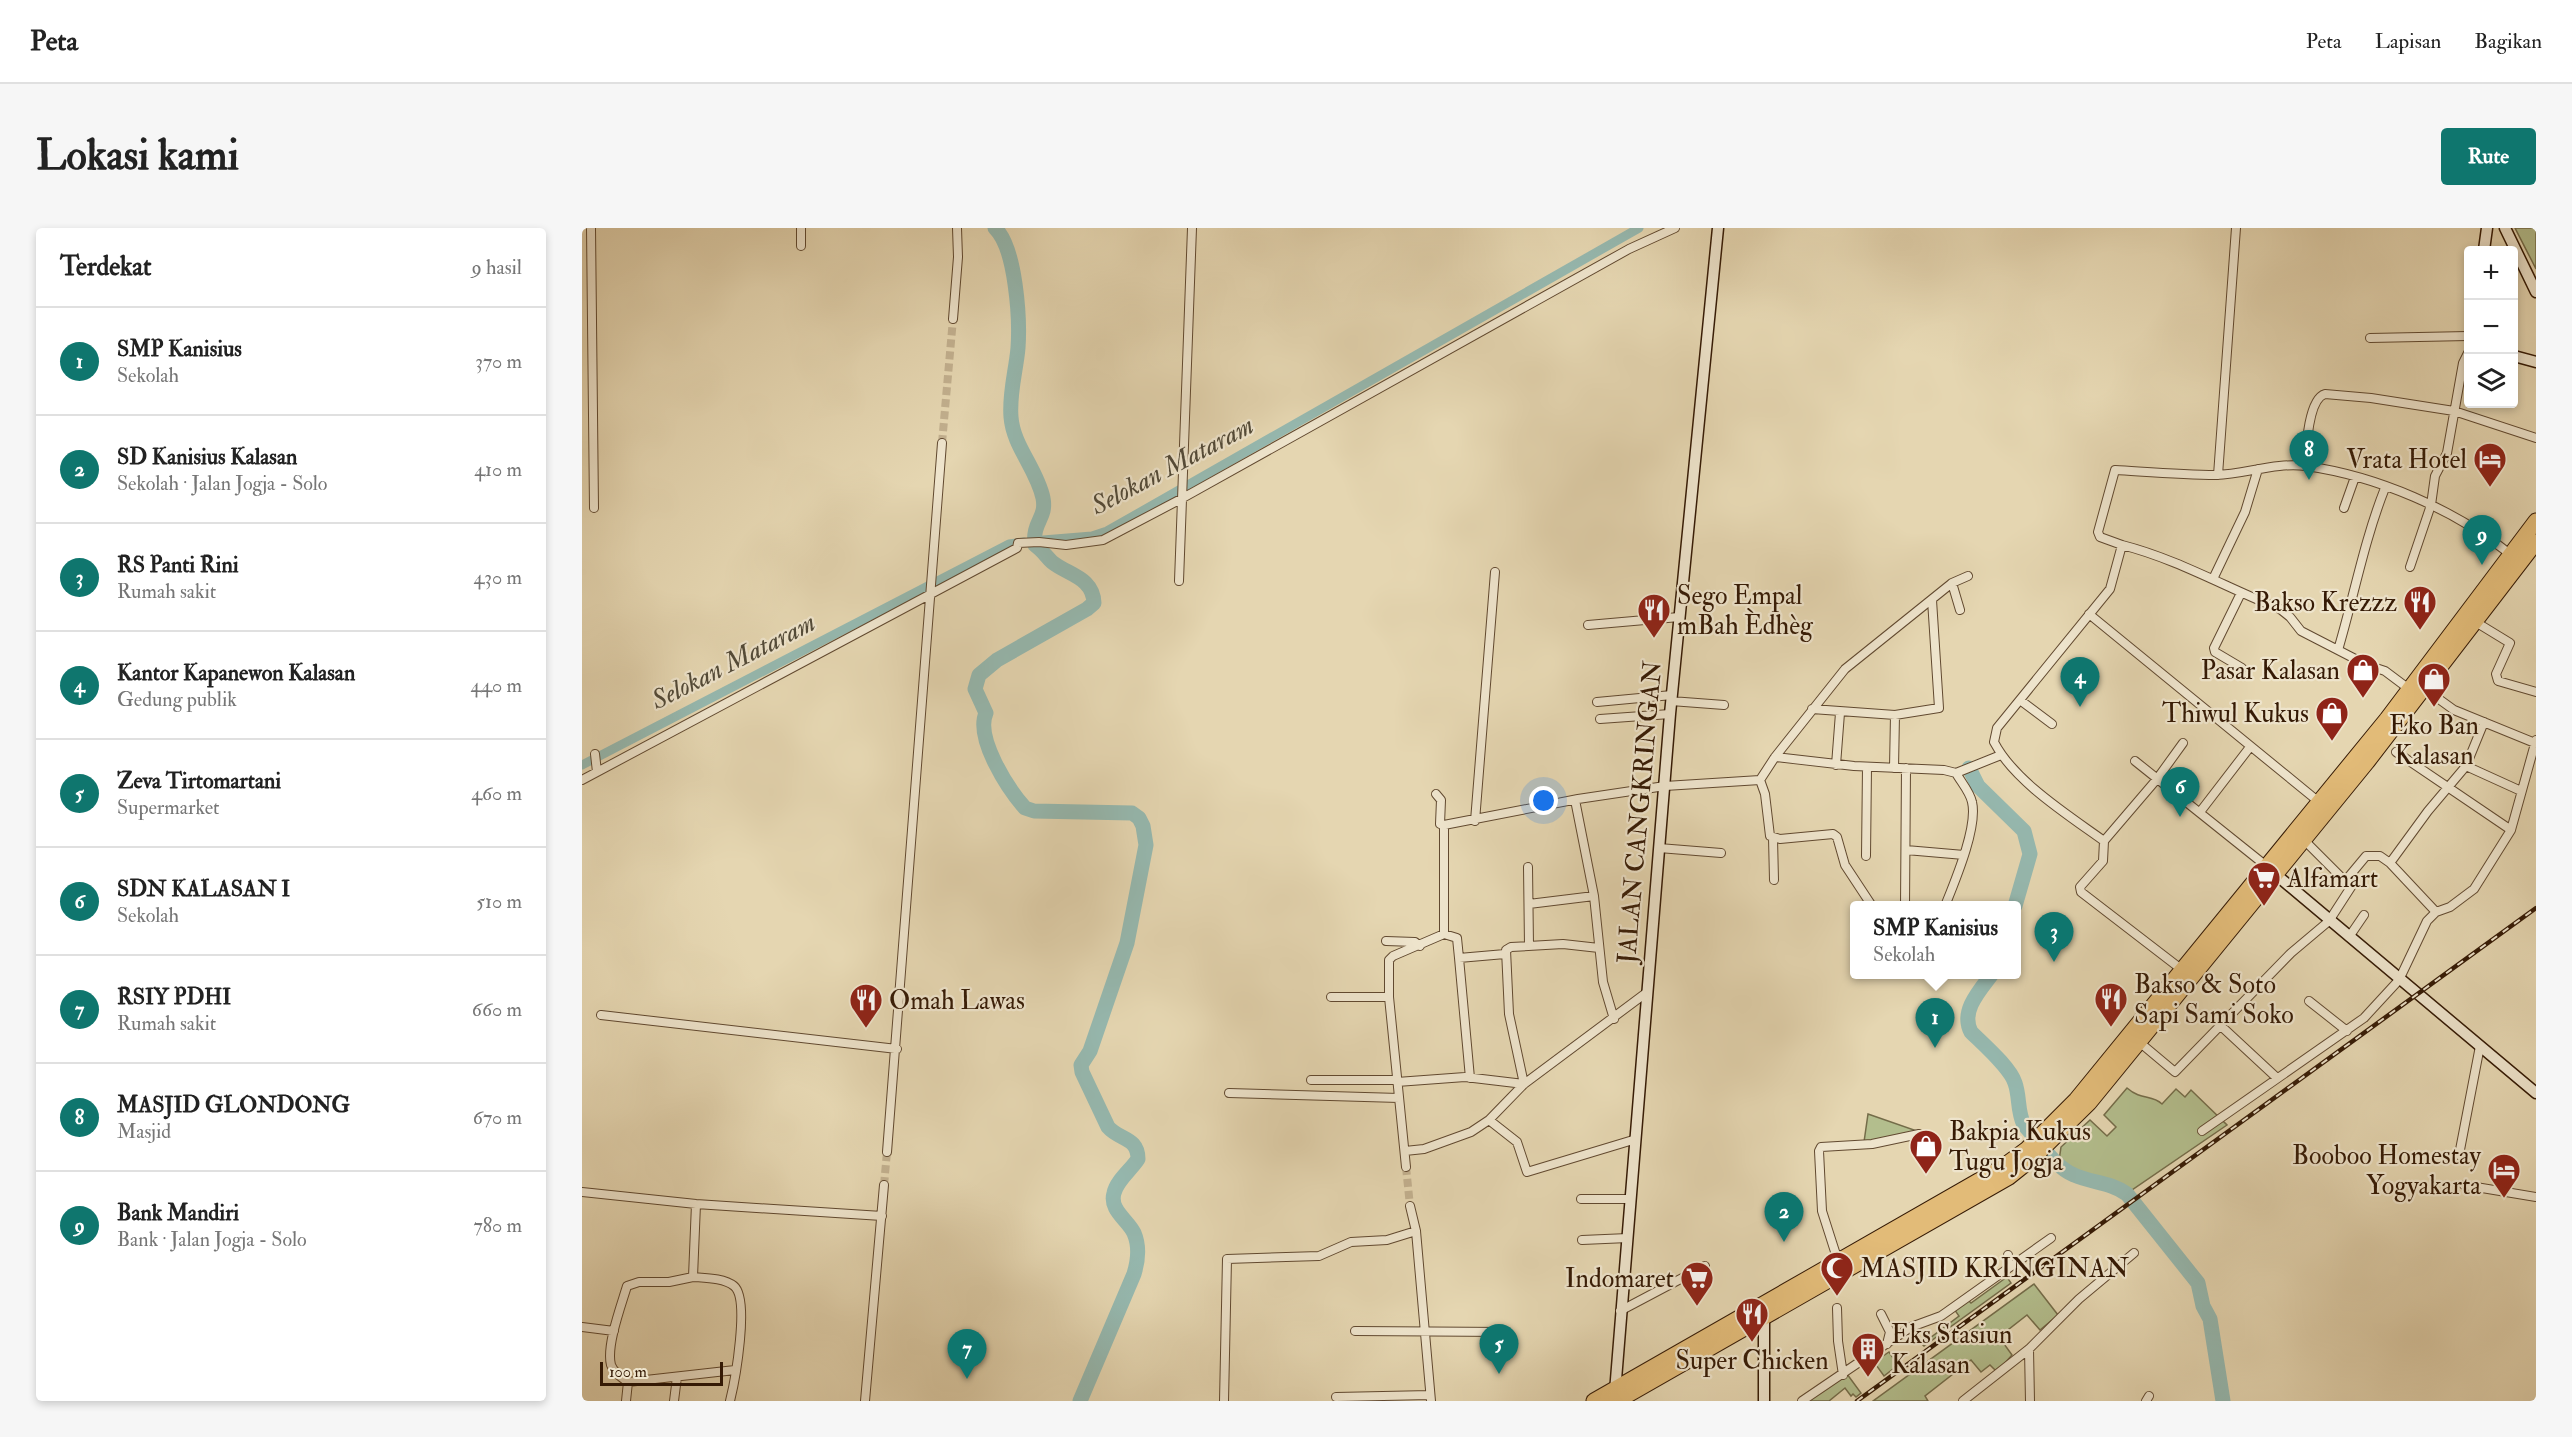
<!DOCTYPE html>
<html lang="id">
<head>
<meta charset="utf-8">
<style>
  body { margin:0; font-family:"IM FELL Double Pica",serif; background:#f6f6f6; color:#222 }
  .controls { position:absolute; right:18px; top:18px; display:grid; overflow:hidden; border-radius:6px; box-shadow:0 3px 9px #0003 }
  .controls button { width:54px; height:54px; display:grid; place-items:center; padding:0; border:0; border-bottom:2px solid #e0e0e0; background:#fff; color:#222; font:30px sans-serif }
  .scale { position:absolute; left:18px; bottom:15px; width:123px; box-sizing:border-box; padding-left:6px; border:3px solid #351a05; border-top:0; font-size:16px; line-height:21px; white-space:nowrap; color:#351a05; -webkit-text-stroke:4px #eee4cc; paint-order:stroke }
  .you { position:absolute; left:962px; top:573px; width:21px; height:21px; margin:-15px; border:4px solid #fff; border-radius:50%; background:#1a73e8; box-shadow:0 0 0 9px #1a73e833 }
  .badge { display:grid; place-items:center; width:39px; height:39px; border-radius:50%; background:#0f766e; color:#fff; font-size:20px; font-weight:700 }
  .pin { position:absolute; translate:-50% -50px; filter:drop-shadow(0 2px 3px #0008) }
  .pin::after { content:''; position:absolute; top:32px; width:21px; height:18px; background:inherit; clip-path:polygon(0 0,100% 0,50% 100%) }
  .popup { position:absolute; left:1268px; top:673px; width:171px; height:78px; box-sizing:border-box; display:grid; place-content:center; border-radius:6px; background:#fff; filter:drop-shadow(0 2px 4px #0005); font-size:20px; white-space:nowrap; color:#767676 }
  .popup b { font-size:22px; color:#222 }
  .popup::after { content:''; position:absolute; left:50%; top:100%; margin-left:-12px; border:12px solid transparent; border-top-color:#fff }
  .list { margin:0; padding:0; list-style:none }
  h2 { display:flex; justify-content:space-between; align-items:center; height:78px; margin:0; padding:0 24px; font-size:26px }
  h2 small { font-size:20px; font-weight:400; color:#767676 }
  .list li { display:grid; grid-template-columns:39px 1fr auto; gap:18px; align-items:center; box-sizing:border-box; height:108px; padding:0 24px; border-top:2px solid #e0e0e0 }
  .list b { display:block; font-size:22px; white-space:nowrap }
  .list p { margin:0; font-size:20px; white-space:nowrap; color:#767676 }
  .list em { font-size:20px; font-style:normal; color:#767676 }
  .icon { flex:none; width:33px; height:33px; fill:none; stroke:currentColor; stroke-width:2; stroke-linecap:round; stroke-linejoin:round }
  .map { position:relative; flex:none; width:1954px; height:1173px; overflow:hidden; border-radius:6px }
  header { display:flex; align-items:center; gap:36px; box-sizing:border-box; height:84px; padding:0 30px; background:#fff; border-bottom:2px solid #e0e0e0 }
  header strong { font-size:28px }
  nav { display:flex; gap:33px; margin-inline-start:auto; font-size:21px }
  .intro { display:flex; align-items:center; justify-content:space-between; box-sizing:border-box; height:144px; padding:0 36px }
  h1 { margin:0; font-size:42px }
  .button { padding:15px 27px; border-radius:6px; background:#0f766e; color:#fff; font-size:21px; font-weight:700 }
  main { display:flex; gap:36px; padding:0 36px }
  aside { flex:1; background:#fff; border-radius:6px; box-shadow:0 3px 9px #0003 }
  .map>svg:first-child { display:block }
  .green { fill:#b3be8d; stroke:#746c49; stroke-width:1.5 }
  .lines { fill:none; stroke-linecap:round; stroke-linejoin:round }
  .canal { stroke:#96b9b0; stroke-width:9 }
  .river { stroke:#96b9b0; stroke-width:15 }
  .street-tunnel { stroke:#c2b08f; stroke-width:8; stroke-dasharray:8 4; stroke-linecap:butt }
  .street-casing { stroke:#614930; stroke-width:10 }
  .secondary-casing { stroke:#351a05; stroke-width:13 }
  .highway-casing { stroke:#351a05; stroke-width:17 }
  .street { stroke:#eee4cc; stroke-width:8 }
  .secondary { stroke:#eee4cc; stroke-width:10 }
  .highway { stroke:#e2bb78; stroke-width:15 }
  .rail-casing { stroke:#351a05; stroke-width:4.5 }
  .rail { stroke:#eee4cc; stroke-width:2; stroke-dasharray:7; stroke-linecap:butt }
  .labels { text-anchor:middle; stroke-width:4.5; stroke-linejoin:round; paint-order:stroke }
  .poi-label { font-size:26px; fill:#351a05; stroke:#eee4cc; text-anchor:start }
  .street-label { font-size:26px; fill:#351a05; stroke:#eee4cc }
  .water-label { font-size:27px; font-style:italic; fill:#524a38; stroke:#eee4cc }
</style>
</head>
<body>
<header>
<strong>Peta</strong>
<nav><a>Peta</a><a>Lapisan</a><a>Bagikan</a></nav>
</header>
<div class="intro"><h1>Lokasi kami</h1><a class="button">Rute</a></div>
<main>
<aside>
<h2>Terdekat<small>9 hasil</small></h2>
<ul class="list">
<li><span class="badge">1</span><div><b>SMP Kanisius</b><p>Sekolah</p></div><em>370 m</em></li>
<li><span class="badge">2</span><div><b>SD Kanisius Kalasan</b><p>Sekolah · Jalan Jogja - Solo</p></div><em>410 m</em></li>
<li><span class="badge">3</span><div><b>RS Panti Rini</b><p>Rumah sakit</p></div><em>430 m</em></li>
<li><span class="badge">4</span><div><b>Kantor Kapanewon Kalasan</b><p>Gedung publik</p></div><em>440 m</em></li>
<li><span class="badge">5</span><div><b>Zeva Tirtomartani</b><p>Supermarket</p></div><em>460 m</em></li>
<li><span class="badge">6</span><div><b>SDN KALASAN I</b><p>Sekolah</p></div><em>510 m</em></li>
<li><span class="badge">7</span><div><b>RSIY PDHI</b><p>Rumah sakit</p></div><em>660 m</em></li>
<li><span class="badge">8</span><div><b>MASJID GLONDONG</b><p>Masjid</p></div><em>670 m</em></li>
<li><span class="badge">9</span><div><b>Bank Mandiri</b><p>Bank · Jalan Jogja - Solo</p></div><em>780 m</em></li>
</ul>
</aside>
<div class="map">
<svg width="1954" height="1173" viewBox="0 0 1954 1173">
  <rect width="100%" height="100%" fill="#e5d6b1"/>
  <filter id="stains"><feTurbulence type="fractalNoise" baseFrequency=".00333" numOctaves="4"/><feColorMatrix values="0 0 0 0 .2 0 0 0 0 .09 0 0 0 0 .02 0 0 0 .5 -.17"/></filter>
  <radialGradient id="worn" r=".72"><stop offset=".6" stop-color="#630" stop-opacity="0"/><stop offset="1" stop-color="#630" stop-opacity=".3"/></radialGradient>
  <path class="green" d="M1933,0H1954V41Z
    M1545,860C1560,873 1569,866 1580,876L1594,861L1603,869L1609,862L1645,897L1541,968L1477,933L1479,919L1508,892L1525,908L1534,899L1522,887Z
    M1286,886L1335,903L1282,914Z
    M1425,1049L1429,1055L1342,1118L1340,1116L1377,1088L1372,1081L1385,1071L1389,1075Z
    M1452,1056L1476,1087L1458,1102L1445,1087L1417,1109L1430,1127L1415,1144L1408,1137L1399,1144L1389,1132L1343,1168L1346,1173H1291Z
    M1298,1123L1301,1128L1307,1124L1316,1137L1302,1148L1289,1130Z
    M1265,1146L1279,1165L1274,1169L1271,1166L1269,1168L1263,1160L1247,1173H1225Z"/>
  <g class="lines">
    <path class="canal" d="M461,312L510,308L525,303L1057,0
      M0,537L427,316L442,314"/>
    <path class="river" d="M413,0C434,20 438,91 436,120C434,143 427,165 429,189C431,218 455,241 461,270C465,291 450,293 453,317C460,322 464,328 470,334C486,347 511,349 512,375L505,381L415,432L397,447L393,461L404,485C393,510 426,561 443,580L452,583L550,585L557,590L561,598L564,617L545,715L508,823L499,837L500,844L526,899C537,912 556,909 556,931C549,942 535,952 532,965C527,982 546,992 552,1005C558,1019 556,1033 552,1046L498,1173
      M1387,540L1396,558L1442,603L1448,626L1433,678
      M1410,746C1398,762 1378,783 1389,804C1401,816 1428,839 1433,855C1438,869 1435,883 1442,897C1456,912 1472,939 1492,947C1510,955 1528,954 1545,966L1616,1055L1621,1078L1628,1091L1641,1173"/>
    <path class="street-tunnel" d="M360,215L371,91
      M824,939L828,978
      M302,957L305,924"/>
    <g class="street-casing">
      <path id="street" d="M9,0L12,280
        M219,0V18
        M371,91L376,29L375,0
        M1788,110L1886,108
        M1723,238C1724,222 1726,171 1743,166L1789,170L1872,183L1954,210
        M1636,247L1654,0
        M1762,280L1773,249
        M1540,317C1595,331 1645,360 1698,381L1708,389L1719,403L1785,437L1803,443L1827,461
        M1828,339L1849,277L1853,248L1865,225L1881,135L1886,125
        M1631,351L1663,284L1676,241
        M597,353L610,0
        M1370,355L1378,382
        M1659,365L1632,420L1633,424L1660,440
        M1507,386L1737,574
        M1892,393L1928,415L1914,446L1916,453L1954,464
        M1006,397L1097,389
        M1756,422C1772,368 1782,313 1803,260
        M1843,461L1872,482L1953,515
        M1438,472L1470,496
        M1089,473L1142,477
        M1015,474L1090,467
        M1230,481L1313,487L1357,480L1350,372
        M1018,491L1088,486
        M1814,524L1929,602
        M13,526L15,544
        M1193,529L1272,538L1362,542L1374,545L1419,527
        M1553,533L1683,637
        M1254,537L1258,485
        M1884,538L1939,563
        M1312,540L1313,487
        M0,552L435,320L436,315L457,314L484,317L521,312L599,271L1047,21L1093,0
        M1178,552L1193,529L1263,441L1370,355L1386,348
        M1178,552L1183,566L1188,608L1198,611L1251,606L1255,609L1263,637L1290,678
        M854,566L859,572L858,596L862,597V706
        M993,572L1012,668L1021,754L1032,791
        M1618,584L1668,519
        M893,593L913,344
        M862,597L996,571L1083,558L1178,552
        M1191,610L1192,652
        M1522,613L1575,551L1601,515
        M1077,620L1139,625
        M1324,622L1382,627
        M1284,628L1285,539
        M1808,635L1854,684
        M946,639L947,718
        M1764,652L1784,628H1798L1808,635L1846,583L1884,538L1902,494
        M947,676L1012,668
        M1323,678L1324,540
        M1363,678C1373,653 1396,599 1390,574C1388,564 1379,554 1374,545
        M1767,709L1782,687
        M804,713L833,714L838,718
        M877,730L888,850
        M1599,741L1499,664L1498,659L1521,633L1522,613C1486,587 1432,553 1412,514L1415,500L1528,361L1540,317L1518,309L1516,304L1533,242C1566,244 1600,247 1634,247C1664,246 1694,234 1724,238C1795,248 1872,281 1928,326
        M749,769H807
        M1727,773L1765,803
        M19,787L315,821
        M1639,798L1695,850
        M1556,813L1593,844L1709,725L1747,693L1769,659L1721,611
        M729,852H815
        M815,854L883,849L942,856
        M942,856L927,786L924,722L929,719L981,716L1017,720
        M647,865L817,870
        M907,892L935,914L945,944L1051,912
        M1620,903L1782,790L1817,752L1845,693L1854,684L1868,679L1892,661L1929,602L1954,512
        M823,923L842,921L889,904L907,892L942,856L1064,765
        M305,924L360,215
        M1877,927L1898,818
        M824,939L807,769V732L811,728L862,706L875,710L877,730L923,726
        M1882,957L1954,969
        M0,964L114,976L300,988
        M999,971H1049
        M114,976L111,1049C124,1050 142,1050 152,1058C168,1071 153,1153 148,1173
        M828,978L834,1003L849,1173
        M1000,1012L1046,1010
        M1256,1033L1240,983L1237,923L1239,919L1290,916L1337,906
        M1426,1039V1027
        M1255,1080L1256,1113L1261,1147
        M1038,1083L1123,1038
        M1299,1086L1308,1104L1305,1116
        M0,1099L32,1103
        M773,1103L924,1104
        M1447,1121L1448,1173
        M46,1154L153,1142
        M754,1169L848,1167
        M44,1173L46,1154C39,1149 32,1145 29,1137C24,1118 39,1078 45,1058L57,1054H87L111,1049
        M92,1173L95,1149
        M283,1173L302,957
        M642,1173L645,1031L737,1028L769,1014L805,1012L834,1003
        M1220,1173L1329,1099L1359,1088L1469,1010
        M1381,1173L1447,1121L1497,1071L1552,1025
        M1564,1173L1567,1168"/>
    </g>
    <g class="secondary-casing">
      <path id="secondary" d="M1923,0L1954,64
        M1902,22L1905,0
        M1932,128L1954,134
        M1692,645L1954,865
        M1180,1084L1182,1088V1173
        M1033,1164L1088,486L1136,0"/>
    </g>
    <g class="highway-casing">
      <path id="highway" d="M1012,1173L1419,940L1445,921L1494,872L1805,491L1954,293
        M1035,1173L1427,949L1452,929L1507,875L1785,534L1954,314"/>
    </g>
    <use href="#street" class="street"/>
    <use href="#secondary" class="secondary"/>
    <use href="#highway" class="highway"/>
    <g class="rail-casing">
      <path id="rail" d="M1275,1173L1954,680"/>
    </g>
    <use href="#rail" class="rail"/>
  </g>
  <defs>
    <g id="hotel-pin" transform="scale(1.725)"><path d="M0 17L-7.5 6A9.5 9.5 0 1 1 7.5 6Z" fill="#8f2418" stroke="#eee4cc"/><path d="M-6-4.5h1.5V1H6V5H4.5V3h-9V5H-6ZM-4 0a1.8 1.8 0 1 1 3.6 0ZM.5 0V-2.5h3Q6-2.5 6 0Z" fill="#fff"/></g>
    <g id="restaurant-pin" transform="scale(1.725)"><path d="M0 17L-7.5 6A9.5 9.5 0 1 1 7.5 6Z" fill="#8f2418" stroke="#eee4cc"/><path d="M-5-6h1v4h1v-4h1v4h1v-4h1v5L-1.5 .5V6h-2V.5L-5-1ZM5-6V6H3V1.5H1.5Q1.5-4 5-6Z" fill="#fff"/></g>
    <g id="shop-pin" transform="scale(1.725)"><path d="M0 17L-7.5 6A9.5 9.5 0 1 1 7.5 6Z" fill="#8f2418" stroke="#eee4cc"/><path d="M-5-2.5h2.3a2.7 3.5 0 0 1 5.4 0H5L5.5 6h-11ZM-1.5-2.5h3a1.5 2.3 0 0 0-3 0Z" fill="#fff"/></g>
    <g id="supermarket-pin" transform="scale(1.725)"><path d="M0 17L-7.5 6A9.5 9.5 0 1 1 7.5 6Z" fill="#8f2418" stroke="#eee4cc"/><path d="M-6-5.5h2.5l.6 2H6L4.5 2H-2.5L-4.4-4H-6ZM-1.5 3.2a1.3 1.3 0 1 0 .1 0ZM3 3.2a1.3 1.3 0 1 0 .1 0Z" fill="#fff"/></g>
    <g id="mosque-pin" transform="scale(1.725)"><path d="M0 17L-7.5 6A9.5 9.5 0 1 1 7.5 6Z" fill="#8f2418" stroke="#eee4cc"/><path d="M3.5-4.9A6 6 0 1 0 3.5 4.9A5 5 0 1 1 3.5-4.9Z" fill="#fff"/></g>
    <g id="building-pin" transform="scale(1.725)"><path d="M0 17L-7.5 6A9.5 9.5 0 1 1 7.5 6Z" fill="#8f2418" stroke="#eee4cc"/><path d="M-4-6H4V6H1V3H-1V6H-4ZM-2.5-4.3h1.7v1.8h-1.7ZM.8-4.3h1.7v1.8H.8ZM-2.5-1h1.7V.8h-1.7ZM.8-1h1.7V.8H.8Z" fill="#fff"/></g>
  </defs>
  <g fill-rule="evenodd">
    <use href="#hotel-pin" x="1908" y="231"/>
    <use href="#restaurant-pin" x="1838" y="374"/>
    <use href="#restaurant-pin" x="1072" y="382"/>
    <use href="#shop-pin" x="1781" y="442"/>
    <use href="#shop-pin" x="1852" y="451"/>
    <use href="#shop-pin" x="1750" y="485"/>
    <use href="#supermarket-pin" x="1682" y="650"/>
    <use href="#restaurant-pin" x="1529" y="771"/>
    <use href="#restaurant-pin" x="284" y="772"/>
    <use href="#shop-pin" x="1344" y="918"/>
    <use href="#hotel-pin" x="1922" y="942"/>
    <use href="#mosque-pin" x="1255" y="1040"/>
    <use href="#supermarket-pin" x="1115" y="1050"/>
    <use href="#restaurant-pin" x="1170" y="1086"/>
    <use href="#building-pin" x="1286" y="1121"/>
  </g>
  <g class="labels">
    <g class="poi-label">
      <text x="1885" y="240" text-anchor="end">Vrata Hotel</text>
      <text x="1095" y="376">Sego Empal<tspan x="1095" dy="30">mBah Èdhèg</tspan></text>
      <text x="1815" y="383" text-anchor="end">Bakso Krezzz</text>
      <text x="1758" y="451" text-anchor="end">Pasar Kalasan</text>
      <text x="1727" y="494" text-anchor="end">Thiwul Kukus</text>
      <text x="1852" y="506" text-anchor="middle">Eko Ban<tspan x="1852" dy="30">Kalasan</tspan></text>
      <text x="1705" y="659">Alfamart</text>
      <text x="1552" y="765">Bakso &amp; Soto<tspan x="1552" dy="30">Sapi Sami Soko</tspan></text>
      <text x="307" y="781">Omah Lawas</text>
      <text x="1367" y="912">Bakpia Kukus<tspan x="1367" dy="30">Tugu Jogja</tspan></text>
      <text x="1899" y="936" text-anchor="end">Booboo Homestay<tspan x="1899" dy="30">Yogyakarta</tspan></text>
      <text x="1278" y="1049">MASJID KRINGINAN</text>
      <text x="1092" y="1059" text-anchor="end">Indomaret</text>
      <text x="1309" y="1115">Eks Stasiun<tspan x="1309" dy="30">Kalasan</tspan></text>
      <text x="1170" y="1141" text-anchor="middle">Super Chicken</text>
    </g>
    <g class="street-label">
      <text transform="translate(1057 584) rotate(-85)" y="9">JALAN CANGKRINGAN</text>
    </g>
    <g class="water-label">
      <text transform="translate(590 237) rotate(-28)" y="9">Selokan Mataram</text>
      <text transform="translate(151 433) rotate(-27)" y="9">Selokan Mataram</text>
    </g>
  </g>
  <rect width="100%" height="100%" filter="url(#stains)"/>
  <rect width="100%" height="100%" fill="url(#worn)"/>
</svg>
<div class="controls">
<button>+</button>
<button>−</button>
<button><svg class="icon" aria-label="layers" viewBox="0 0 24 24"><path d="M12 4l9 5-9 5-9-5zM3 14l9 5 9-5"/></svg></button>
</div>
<div class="scale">100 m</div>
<div class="you"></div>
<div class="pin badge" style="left:1353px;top:820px">1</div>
<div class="popup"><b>SMP Kanisius</b>Sekolah</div>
<div class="pin badge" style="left:1202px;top:1014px">2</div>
<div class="pin badge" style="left:1472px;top:734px">3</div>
<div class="pin badge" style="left:1498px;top:479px">4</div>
<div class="pin badge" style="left:917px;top:1146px">5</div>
<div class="pin badge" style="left:1598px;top:589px">6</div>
<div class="pin badge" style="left:385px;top:1151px">7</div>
<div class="pin badge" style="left:1727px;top:252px">8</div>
<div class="pin badge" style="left:1900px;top:337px">9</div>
</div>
</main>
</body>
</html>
